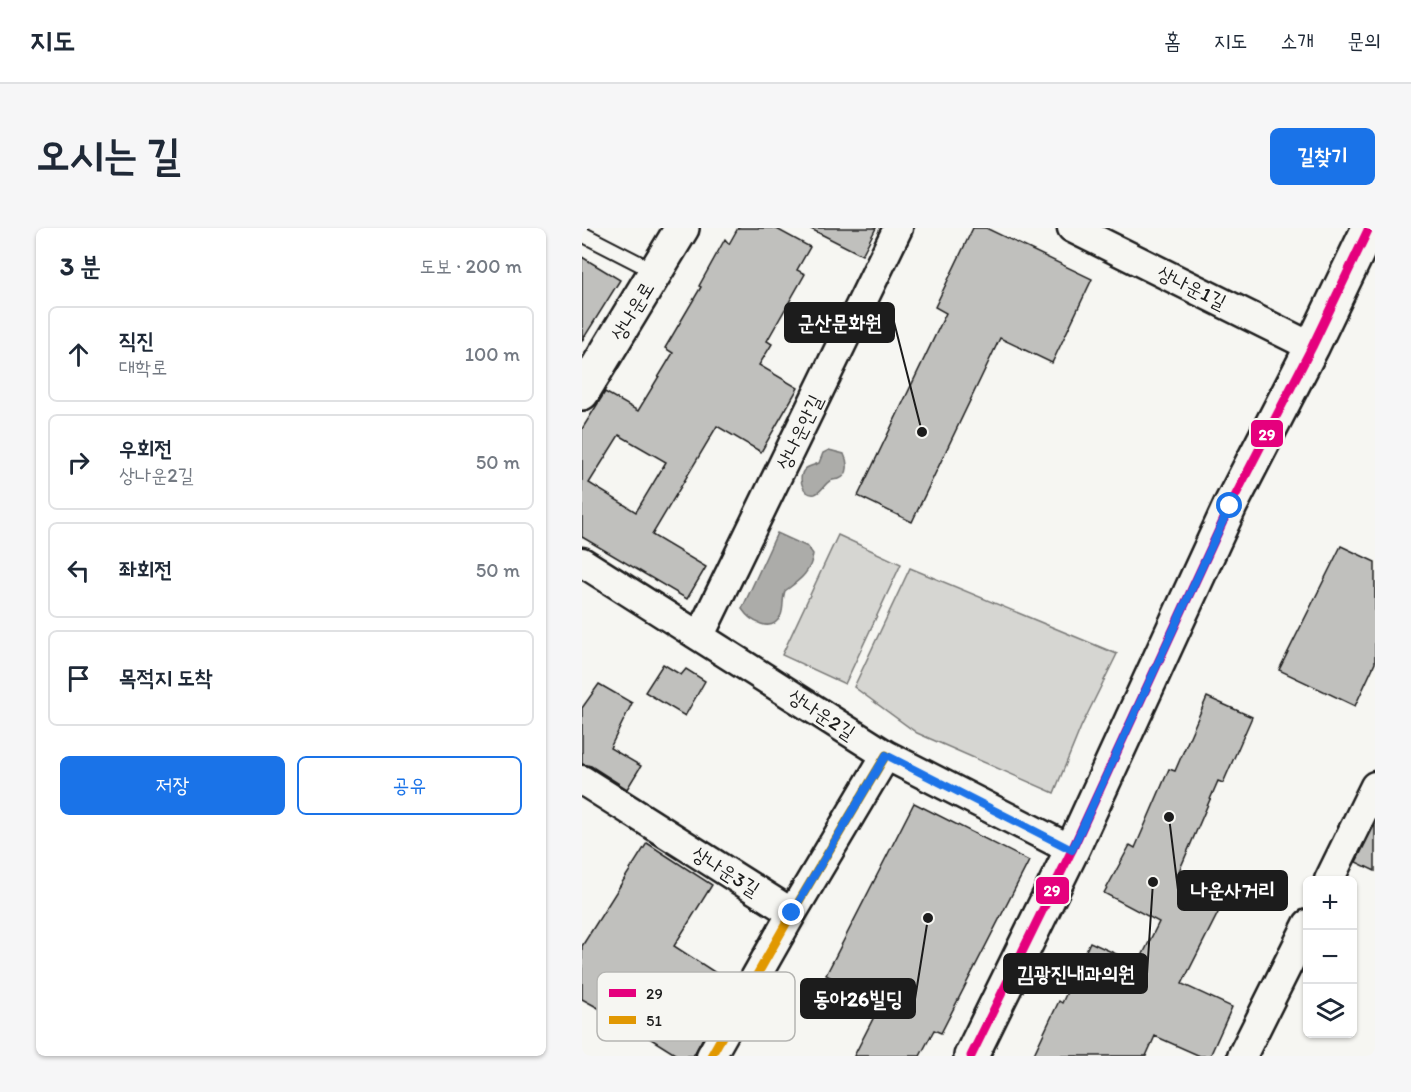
<!DOCTYPE html>
<html lang="ko">
<head>
<meta charset="utf-8">
<style>
  body { margin:0; font-family:Itim,"Poor Story",sans-serif; background:#f6f6f7; color:#1f2937 }
  .controls { position:absolute; right:18px; bottom:18px; display:grid; overflow:hidden; border-radius:9px; box-shadow:0 2px 4px #0004 }
  .controls button { width:54px; height:54px; display:grid; place-items:center; padding:0; border:0; border-bottom:2px solid #e0e1e3; background:#fff; color:#1f2937; font:30px sans-serif }
  .stop { position:absolute; width:18px; height:18px; margin:-14px; border:4px solid #1a73e8; border-radius:50%; background:#fff }
  .stop.end { background:#1a73e8; border-color:#fff; box-shadow:0 2px 6px #0008 }
  .list { margin:0; padding:0; list-style:none }
  h2 { display:flex; justify-content:space-between; align-items:center; height:78px; margin:0; padding:0 24px; font-size:26px }
  h2 small { font-size:20px; font-weight:400; color:#747a83 }
  .list li { display:grid; grid-template-columns:39px 1fr auto; gap:18px; align-items:center; box-sizing:border-box; height:96px; margin:0 12px 12px; padding:0 12px; border:2px solid #e0e1e3; border-radius:9px }
  .list b { display:block; font-size:22px; white-space:nowrap }
  .list p { margin:0; font-size:20px; white-space:nowrap; color:#747a83 }
  .list em { font-size:20px; font-style:normal; color:#747a83 }
  .actions { display:flex; gap:12px; padding:18px 24px }
  .actions a { flex:1; padding:14px 0; border:2px solid #1a73e8; border-radius:9px; text-align:center; font-size:21px; color:#1a73e8 }
  .actions .main { background:#1a73e8; color:#fff }
  .icon { flex:none; width:33px; height:33px; fill:none; stroke:currentColor; stroke-width:2; stroke-linecap:round; stroke-linejoin:round }
  .map { position:relative; flex:none; width:793px; height:828px; overflow:hidden; border-radius:9px }
  header { display:flex; align-items:center; gap:36px; box-sizing:border-box; height:84px; padding:0 30px; background:#fff; border-bottom:2px solid #e0e1e3 }
  header strong { font-size:28px }
  nav { display:flex; gap:33px; margin-inline-start:auto; font-size:21px }
  .intro { display:flex; align-items:center; justify-content:space-between; box-sizing:border-box; height:144px; padding:0 36px }
  h1 { margin:0; font-size:42px }
  .button { padding:15px 27px; border-radius:9px; background:#1a73e8; color:#fff; font-size:21px; font-weight:700 }
  main { display:flex; gap:36px; padding:0 36px }
  aside { flex:1; background:#fff; border-radius:9px; box-shadow:0 2px 4px #0004 }
  .map>svg:first-child { display:block }
  .green { fill:#d6d6d2; stroke:#797977; stroke-width:1.5 }
  .water { fill:#acaca9; stroke:#727271; stroke-width:1.5 }
  .building { fill:#c0c0bd; stroke:#1c1c1c; stroke-width:1.5; fill-rule:evenodd }
  .lines { fill:none; stroke-linecap:round; stroke-linejoin:round }
  .lane-casing { stroke:#1c1c1c; stroke-width:18 }
  .street-casing { stroke:#1c1c1c; stroke-width:33 }
  .secondary-casing { stroke:#1c1c1c; stroke-width:38 }
  .lane { stroke:#f6f6f2; stroke-width:14 }
  .street { stroke:#f6f6f2; stroke-width:28 }
  .secondary { stroke:#f6f6f2; stroke-width:33 }
  .bus-1-casing { stroke:#f6f6f2; stroke-width:14 }
  .bus-2-casing { stroke:#f6f6f2; stroke-width:14 }
  .bus-1 { stroke:#e5007d; stroke-width:9 }
  .bus-2 { stroke:#e19803; stroke-width:9 }
  .route { stroke:#1a73e8; stroke-width:8 }
  .labels { text-anchor:middle; stroke-width:5; stroke-linejoin:round; paint-order:stroke }
  .street-label { font-size:20px; fill:#1c1c1c; stroke:#f6f6f2 }
  .key { fill:#f6f6f2; stroke:#b5b5b2; stroke-width:1.5 }
  .key-label { font-size:16px; fill:#1c1c1c }
  .leader { fill:none; stroke:#1c1c1c; stroke-width:2 }
  .callout-dot { fill:#1c1c1c; stroke:#f6f6f2; stroke-width:2 }
  .callout { fill:#1c1c1c; stroke:#1c1c1c; stroke-width:2 }
  .callout-label { font-size:21px; text-anchor:middle; font-weight:bold; fill:#fff }
  .line-badge { stroke:#f6f6f2; stroke-width:2 }
  .badge-label { font-size:16px; text-anchor:middle; font-weight:bold; fill:#fff }
</style>
</head>
<body>
<header>
<strong>지도</strong>
<nav><a>홈</a><a>지도</a><a>소개</a><a>문의</a></nav>
</header>
<div class="intro"><h1>오시는 길</h1><a class="button">길찾기</a></div>
<main>
<aside>
<h2>3 분<small>도보 · 200 m</small></h2>
<ul class="list">
<li><svg class="icon" aria-label="ahead" viewBox="0 0 24 24"><path d="M12 20V5M6 11l6-6 6 6"/></svg><div><b>직진</b><p>대학로</p></div><em>100 m</em></li>
<li><svg class="icon" aria-label="right" viewBox="0 0 24 24"><path d="M7 20v-9h11M14 6l5 5-5 5"/></svg><div><b>우회전</b><p>상나운2길</p></div><em>50 m</em></li>
<li><svg class="icon" aria-label="left" viewBox="0 0 24 24"><path d="M17 20v-9H6M10 6l-5 5 5 5"/></svg><div><b>좌회전</b></div><em>50 m</em></li>
<li><svg class="icon" aria-label="arrive" viewBox="0 0 24 24"><path d="M6 21V4h12l-3 4 3 4H6"/></svg><div><b>목적지 도착</b></div></li>
</ul>
<div class="actions"><a class="main">저장</a><a>공유</a></div>
</aside>
<div class="map">
<svg width="793" height="828" viewBox="0 0 793 828">
  <rect width="100%" height="100%" fill="#f6f6f2"/>
  <filter id="ink" filterUnits="userSpaceOnUse"><feTurbulence type="fractalNoise" baseFrequency=".0167" numOctaves="2"/><feDisplacementMap in="SourceGraphic" scale="12" xChannelSelector="R" yChannelSelector="G"/><feConvolveMatrix kernelMatrix="1 2 1 2 8 2 1 2 1" color-interpolation-filters="sRGB"/></filter>
  <g filter="url(#ink)">
    <path class="green" d="M256,307L319,336L263,456L200,427Z
      M328,340L535,426L499,499L472,565L335,505L272,459Z"/>
    <path class="water" d="M247,222L262,226C266,234 268,247 257,251C253,252 252,251 248,253C242,256 240,264 233,266C220,268 215,248 223,241C227,238 233,237 237,235L241,225Z
      M195,305L226,319L231,326C229,345 216,353 203,363C200,371 202,380 199,387C190,407 168,393 160,381Z"/>
    <path class="building" d="M156,0H193L228,19L215,42L223,46L185,113L190,116L177,137L216,160L179,224L135,198L70,307L124,339L105,371L0,309V201L23,164L56,183L91,125L83,120L119,59L117,58L143,11L147,16ZM37,207L84,234L54,284L7,255Z
      M227,0H294L280,27Z
      M391,0H404L510,51L470,135L418,110L330,294L276,268L364,85L353,79Z
      M0,29L38,52L0,113Z
      M759,318L793,334V435L773,478L697,442Z
      M81,436L99,447L104,441L123,453L103,488L63,464Z
      M17,456L50,475L28,520L59,538L45,561L9,538L0,536V480Z
      M625,469L670,489L641,555L636,553L595,648L643,671L600,756L650,779L628,828H618L573,808L564,828H451L477,773L480,775L508,714L556,736L577,694L522,665L548,617L553,620L587,541L593,543Z
      M332,575L447,633L359,805L352,802L338,828H272L299,775L244,747Z
      M793,596V643L774,634Z
      M65,615L130,657L92,718L151,756L111,828H96L42,794L0,771V718Z"/>
    <g class="lines">
      <g class="lane-casing">
        <path id="lane" d="M0,6L74,44"/>
      </g>
      <g class="street-casing">
        <path id="street" d="M490,0L730,119
          M0,334L304,527L490,622
          M118,407L316,0
          M0,552L210,685
          M747,652L793,558
          M129,828L210,685L304,527
          M660,828L726,696"/>
      </g>
      <g class="secondary-casing">
        <path id="secondary" d="M0,165L100,0
          M389,828L490,622L648,278L730,119L787,0"/>
      </g>
      <use href="#lane" class="lane"/>
      <use href="#street" class="street"/>
      <use href="#secondary" class="secondary"/>
      <g class="bus-1-casing">
        <path id="bus-1" d="M389,828L490,622L648,278L730,119L787,0"/>
      </g>
      <g class="bus-2-casing">
        <path id="bus-2" d="M129,828L210,685L304,527"/>
      </g>
      <use href="#bus-1" class="bus-1"/>
      <use href="#bus-2" class="bus-2"/>
    </g>
  </g>
  <g class="lines" filter="url(#ink)">
    <path class="route" d="M210,685L304,527L490,622L648,278"/>
  </g>
  <g class="labels">
    <g class="street-label">
      <text transform="translate(610 59) rotate(26)" y="7">상나운1길</text>
      <text transform="translate(50 83) rotate(-59)" y="7">상나운로</text>
      <text transform="translate(217 204) rotate(-64)" y="7">상나운안길</text>
      <text transform="translate(240 486) rotate(33)" y="7">상나운2길</text>
      <text transform="translate(144 643) rotate(32)" y="7">상나운3길</text>
    </g>
  </g>
  <rect x="15" y="744" width="198" height="69" rx="9" class="key"/>
  <rect x="27" y="761" width="27" height="8" fill="#e5007d"/>
  <rect x="27" y="788" width="27" height="8" fill="#e19803"/>
  <g class="key-label">
    <text x="64" y="771">29</text>
    <text x="64" y="798">51</text>
  </g>
  <path class="leader" d="M340 204L312 94M587 589L596 662M571 654L565 746M346 690L333 771"/>
  <g class="callout-dot">
    <circle cx="340" cy="204" r="6"/>
    <circle cx="587" cy="589" r="6"/>
    <circle cx="571" cy="654" r="6"/>
    <circle cx="346" cy="690" r="6"/>
  </g>
  <g class="callout">
    <rect x="203" y="75" width="109" height="39" rx="6"/>
    <rect x="596" y="643" width="109" height="39" rx="6"/>
    <rect x="422" y="726" width="143" height="39" rx="6"/>
    <rect x="219" y="751" width="114" height="39" rx="6"/>
  </g>
  <g class="callout-label">
    <text x="258" y="102">군산문화원</text>
    <text x="651" y="669">나운사거리</text>
    <text x="494" y="753">김광진내과의원</text>
    <text x="276" y="778">동아26빌딩</text>
  </g>
  <g class="line-badge">
    <rect x="668" y="191" width="34" height="29" rx="6" fill="#e5007d"/>
    <rect x="453" y="648" width="35" height="29" rx="6" fill="#e5007d"/>
  </g>
  <g class="badge-label">
    <text x="685" y="212">29</text>
    <text x="470" y="668">29</text>
  </g>
</svg>
<div class="controls">
<button>+</button>
<button>−</button>
<button><svg class="icon" aria-label="layers" viewBox="0 0 24 24"><path d="M12 4l9 5-9 5-9-5zM3 14l9 5 9-5"/></svg></button>
</div>
<div class="stop" style="left:648px;top:278px"></div>
<div class="stop end" style="left:210px;top:685px"></div>
</div>
</main>
</body>
</html>
